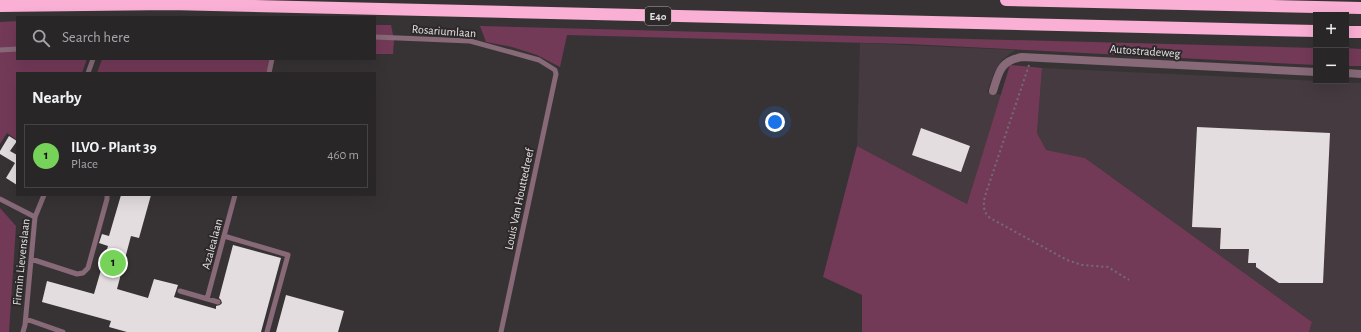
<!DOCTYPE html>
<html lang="en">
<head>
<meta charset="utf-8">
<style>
  body { margin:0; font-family:"Alegreya Sans",sans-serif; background:#312e30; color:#f1f3f6 }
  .controls { position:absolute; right:12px; top:12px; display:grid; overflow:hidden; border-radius:0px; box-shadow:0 4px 16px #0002 }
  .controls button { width:36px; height:36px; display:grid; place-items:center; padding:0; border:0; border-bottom:1px solid #454345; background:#292628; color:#f1f3f6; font:20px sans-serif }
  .you { position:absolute; left:775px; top:122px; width:14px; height:14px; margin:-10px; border:3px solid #fff; border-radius:50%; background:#1a73e8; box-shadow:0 0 0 6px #1a73e833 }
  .badge { display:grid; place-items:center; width:26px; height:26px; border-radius:50%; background:#77d259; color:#111; font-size:13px; font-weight:700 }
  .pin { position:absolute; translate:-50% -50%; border:2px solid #fff; box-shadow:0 1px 4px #0006 }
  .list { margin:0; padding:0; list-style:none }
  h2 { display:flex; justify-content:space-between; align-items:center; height:52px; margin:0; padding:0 16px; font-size:17px }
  h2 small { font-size:13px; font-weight:400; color:#a5a5a8 }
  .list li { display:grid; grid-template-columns:26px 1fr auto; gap:12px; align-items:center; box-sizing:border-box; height:64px; margin:0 8px 8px; padding:0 8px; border:1px solid #454345; border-radius:0px }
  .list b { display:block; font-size:15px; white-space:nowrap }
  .list p { margin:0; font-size:13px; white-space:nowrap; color:#a5a5a8 }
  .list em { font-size:13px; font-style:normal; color:#a5a5a8 }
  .icon { flex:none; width:22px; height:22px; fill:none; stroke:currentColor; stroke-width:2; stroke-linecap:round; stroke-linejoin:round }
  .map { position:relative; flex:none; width:1361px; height:332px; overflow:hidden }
  .search { position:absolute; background:#292628; box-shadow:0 4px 16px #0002; left:16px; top:16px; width:360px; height:44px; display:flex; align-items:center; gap:10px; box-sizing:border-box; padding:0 14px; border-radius:0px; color:#a5a5a8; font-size:15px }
  .panel { position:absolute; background:#292628; box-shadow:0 4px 16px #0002; left:16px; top:72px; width:360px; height:124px; border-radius:0px }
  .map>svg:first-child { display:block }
  .built { fill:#453a3f }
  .green { fill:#733a58 }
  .building { fill:#e3dddf }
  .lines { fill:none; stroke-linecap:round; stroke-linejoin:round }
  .path { stroke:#726e70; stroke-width:2; stroke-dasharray:2 3; stroke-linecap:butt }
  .lane { stroke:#876978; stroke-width:5 }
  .street { stroke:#876978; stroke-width:8 }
  .highway { stroke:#fab0d4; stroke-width:12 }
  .labels { text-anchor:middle; stroke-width:4; stroke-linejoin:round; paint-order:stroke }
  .shield { fill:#2d292b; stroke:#adaaab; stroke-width:1 }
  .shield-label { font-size:11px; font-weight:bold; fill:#e4e1e2 }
  .street-label { font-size:12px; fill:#e4e1e2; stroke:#2d292b }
</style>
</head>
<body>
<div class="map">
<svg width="1361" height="332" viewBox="0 0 1361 332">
  <rect width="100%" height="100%" fill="#373335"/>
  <path class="built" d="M860,43L1015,50L1002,60L994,73L987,92L1002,95L967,204L857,146Z
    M1042,68L1361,83V332H1309L1312,322L1085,158L1045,150L1037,133Z"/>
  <path class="green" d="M17,21V59H87L82,73H17V140L7,133L0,144V22Z
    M375,25H391L394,40L393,54H375Z
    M480,26L1316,48V65L909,44L567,35L560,67L537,55L512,47L486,42Z
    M1346,48L1361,49V66H1346Z
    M102,59H274L267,73H97Z
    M1010,65L1042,68L1037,133L1046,150L1085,158L1312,322L1309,332H862V295L823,277L857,146L967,204Z
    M0,208L16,226L9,332H0Z"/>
  <path class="building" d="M1197,127L1330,133L1323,283H1279L1256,267V263H1248L1249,249H1220L1221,228L1192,227Z
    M921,128L970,146L961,172L912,155Z
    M9,136L17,141L10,151L17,155V185L6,178L15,163L0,154V151Z
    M121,195H151L139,238L131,236L117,289L148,298L154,279L178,285L174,297L216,309V306L220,305L222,303L221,300L219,298L233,245L281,258L261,332H127L109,327L111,321L42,302L47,281L94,294L108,246L99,243L102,234L109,236Z
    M286,295L344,311L338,332H276Z"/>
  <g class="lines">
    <path class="path" d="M1029,65L985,196C983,205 983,212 990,218L1067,260L1082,265L1108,267L1129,280"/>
    <path class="lane" d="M375,37L470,41L539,60L555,70L556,74L501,332
      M0,50L17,49
      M88,73L93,59
      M269,73L272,59
      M0,199L35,217
      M224,236L288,255L267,332
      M31,259L77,274L83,273L88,268L107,199V195
      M180,291L218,302
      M207,299L235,195
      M26,319L63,332
      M23,332L25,325L35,217L44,195"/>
    <path class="street" d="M1346,73L1361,74
      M993,91C999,72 1000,61 1022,57L1316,72"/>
    <path class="highway" d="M1006,0L1361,8
      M0,6L170,4L1316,31
      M1346,32H1361"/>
  </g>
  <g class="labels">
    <rect class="shield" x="645" y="7" width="26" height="18" rx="3"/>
    <g class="shield-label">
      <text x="658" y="20">E40</text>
    </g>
    <g class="street-label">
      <text transform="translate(444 31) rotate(4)" y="4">Rosariumlaan</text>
      <text transform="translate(1145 51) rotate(4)" y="4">Autostradeweg</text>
      <text transform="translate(519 199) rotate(-78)" y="4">Louis Van Houttedreef</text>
      <text transform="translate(212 244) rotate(-75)" y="4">Azalealaan</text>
      <text transform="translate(21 262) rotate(-84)" y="4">Firmin Lievenslaan</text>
    </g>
  </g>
</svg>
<div class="controls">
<button>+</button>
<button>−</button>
</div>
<div class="you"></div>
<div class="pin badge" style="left:113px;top:263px">1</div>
<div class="search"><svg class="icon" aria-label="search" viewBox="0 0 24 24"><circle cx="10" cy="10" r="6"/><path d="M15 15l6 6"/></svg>Search here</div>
<section class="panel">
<h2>Nearby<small></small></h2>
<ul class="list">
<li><span class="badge">1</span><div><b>ILVO - Plant 39</b><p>Place</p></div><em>460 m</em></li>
</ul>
</section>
</div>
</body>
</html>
